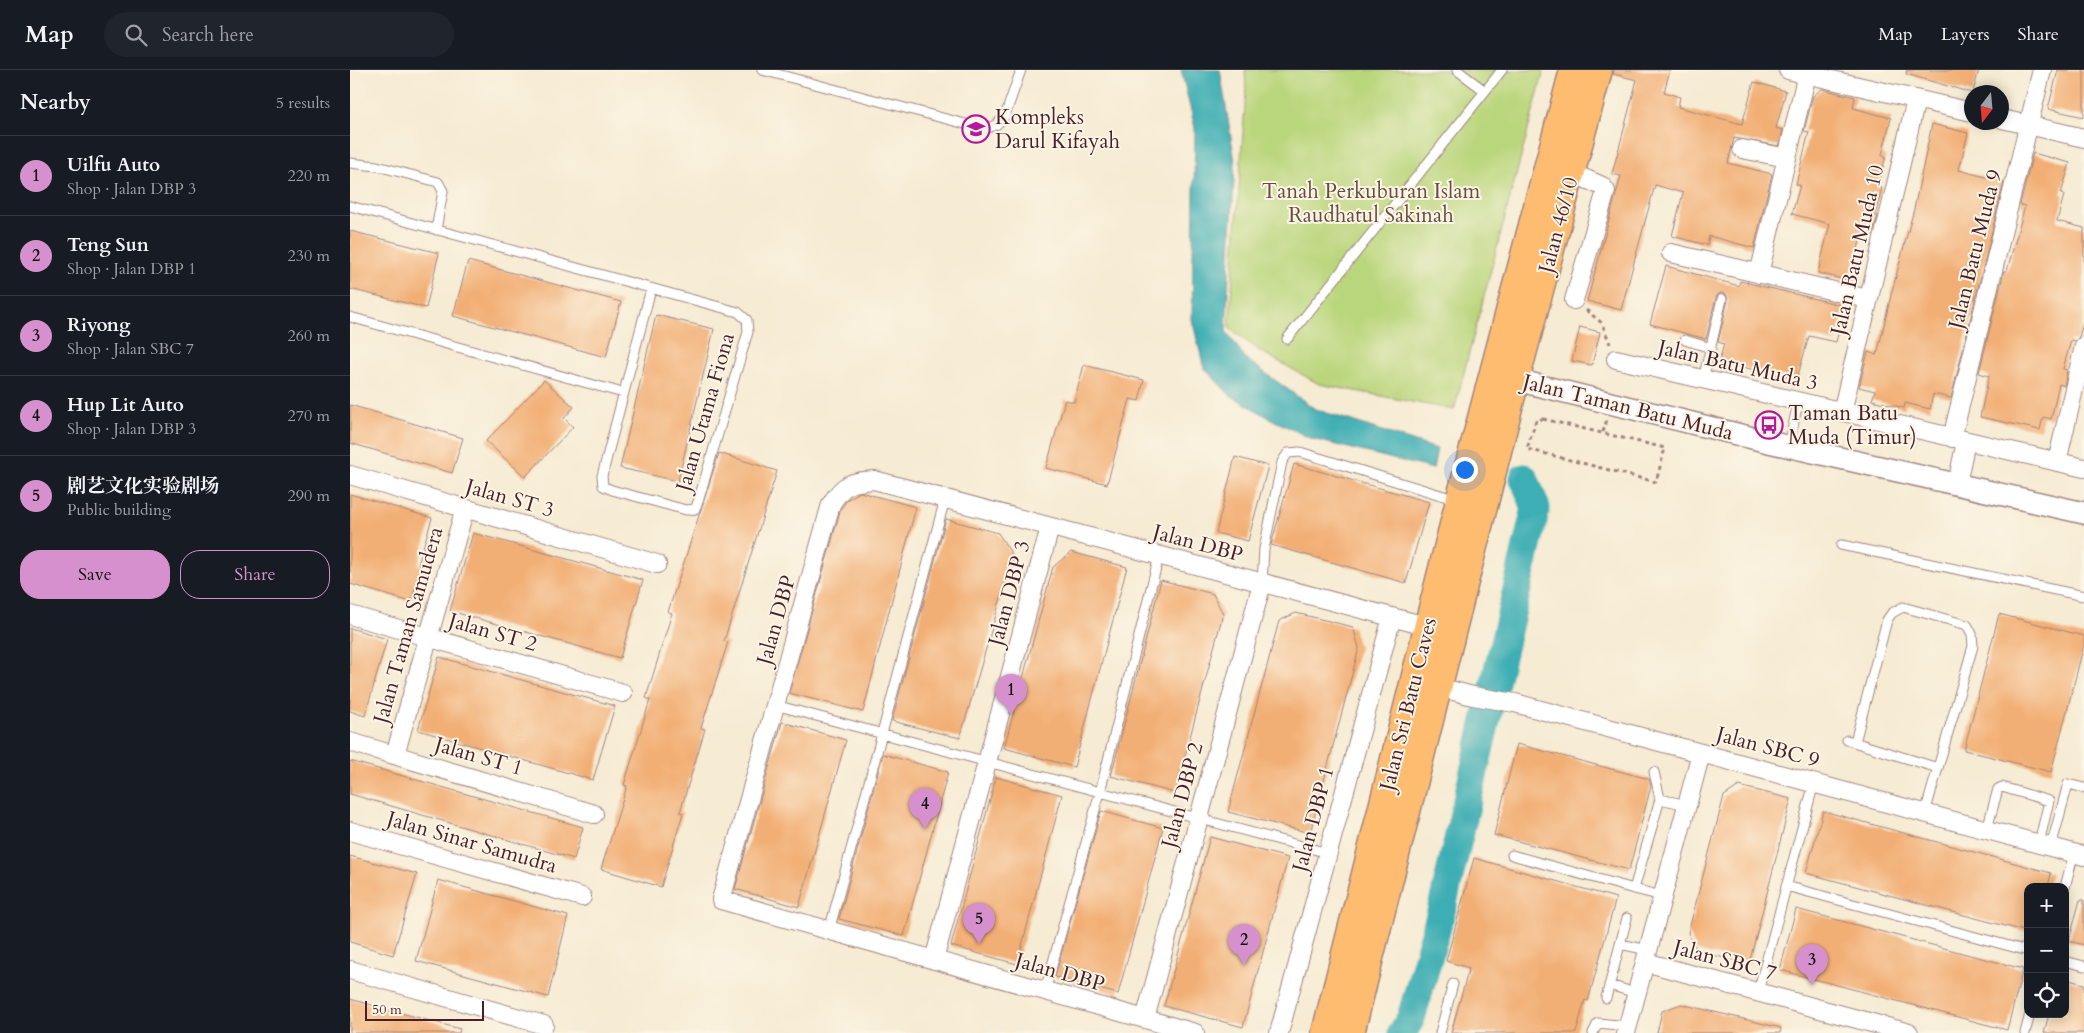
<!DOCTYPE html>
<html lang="en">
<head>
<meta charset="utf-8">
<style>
  body { margin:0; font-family:Cardo,"Noto Serif SC",serif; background:#20242c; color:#f1f3f6 }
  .controls { position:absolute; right:15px; bottom:15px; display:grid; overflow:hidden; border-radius:10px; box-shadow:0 2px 12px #0003 }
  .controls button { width:45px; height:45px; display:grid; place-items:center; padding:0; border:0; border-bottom:1px solid #363941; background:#171b24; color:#f1f3f6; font:25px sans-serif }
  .compass { position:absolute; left:1614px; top:15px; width:45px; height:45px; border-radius:50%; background:#171b24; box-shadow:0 2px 12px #0003; rotate:196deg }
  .scale { position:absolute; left:15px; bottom:12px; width:119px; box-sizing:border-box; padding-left:5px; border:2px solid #4a1f2b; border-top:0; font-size:14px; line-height:18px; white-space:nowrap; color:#4a1f2b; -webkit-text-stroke:4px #fcf5e5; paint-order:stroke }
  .you { position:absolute; left:1114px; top:399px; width:18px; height:18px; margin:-12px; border:4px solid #fff; border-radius:50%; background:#1a73e8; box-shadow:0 0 0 8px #1a73e833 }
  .badge { display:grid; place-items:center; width:32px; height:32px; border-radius:50%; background:#d690ce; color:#111; font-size:16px; font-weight:700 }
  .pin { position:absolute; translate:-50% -41px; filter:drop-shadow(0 1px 2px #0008) }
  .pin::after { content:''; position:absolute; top:26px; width:18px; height:15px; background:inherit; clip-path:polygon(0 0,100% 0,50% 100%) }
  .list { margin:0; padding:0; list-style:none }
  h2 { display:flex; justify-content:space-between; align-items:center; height:65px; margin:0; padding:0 20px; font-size:21px }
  h2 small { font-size:16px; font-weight:400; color:#9ea1a6 }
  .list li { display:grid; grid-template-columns:32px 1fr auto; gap:15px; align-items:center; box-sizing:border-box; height:80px; padding:0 20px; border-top:1px solid #363941 }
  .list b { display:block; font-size:19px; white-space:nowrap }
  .list p { margin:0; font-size:16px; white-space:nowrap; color:#9ea1a6 }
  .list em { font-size:16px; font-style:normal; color:#9ea1a6 }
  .actions { display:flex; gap:10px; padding:15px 20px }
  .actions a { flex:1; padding:11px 0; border:1px solid #d690ce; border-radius:20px; text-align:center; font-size:18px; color:#d690ce }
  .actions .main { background:#d690ce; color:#111 }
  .icon { flex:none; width:28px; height:28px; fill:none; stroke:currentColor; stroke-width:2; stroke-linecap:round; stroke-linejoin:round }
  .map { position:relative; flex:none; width:1734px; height:963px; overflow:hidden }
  header { display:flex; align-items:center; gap:30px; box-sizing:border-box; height:70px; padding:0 25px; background:#171b24; border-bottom:1px solid #363941 }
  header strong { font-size:24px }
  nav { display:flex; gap:28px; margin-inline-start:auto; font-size:18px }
  .search { width:350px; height:45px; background:#20242c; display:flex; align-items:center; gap:12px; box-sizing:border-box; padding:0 18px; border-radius:28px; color:#9ea1a6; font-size:19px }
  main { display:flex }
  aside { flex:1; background:#171b24 }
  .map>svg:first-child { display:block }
  .green { fill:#bad67c; stroke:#827a54 }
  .water { fill:#3caeb4; stroke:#436670 }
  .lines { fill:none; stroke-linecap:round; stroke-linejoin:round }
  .river { stroke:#3caeb4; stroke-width:29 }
  .building { fill:#f2af75 }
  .service-casing { stroke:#a0857f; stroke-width:11 }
  .minor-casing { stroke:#a0857f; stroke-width:20 }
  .tertiary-casing { stroke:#a0857f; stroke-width:24 }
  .primary-casing { stroke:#a0857f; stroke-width:29 }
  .path { stroke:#a0857f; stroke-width:3; stroke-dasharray:4 4; stroke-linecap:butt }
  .service { stroke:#fff; stroke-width:9 }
  .minor { stroke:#fff; stroke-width:18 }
  .tertiary { stroke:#fff; stroke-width:21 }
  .primary { stroke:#febc71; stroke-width:26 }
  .labels { text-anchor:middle; stroke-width:4; stroke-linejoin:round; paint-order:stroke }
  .poi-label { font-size:21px; fill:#4a1f2b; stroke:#fcf5e5; text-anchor:start }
  .park-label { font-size:21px; fill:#664d3f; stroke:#fcf5e5 }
  .street-label { font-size:21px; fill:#4a1f2b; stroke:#fcf5e5 }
</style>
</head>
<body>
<header>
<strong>Map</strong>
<div class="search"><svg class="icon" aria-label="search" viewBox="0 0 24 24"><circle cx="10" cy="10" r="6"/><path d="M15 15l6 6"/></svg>Search here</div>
<nav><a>Map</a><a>Layers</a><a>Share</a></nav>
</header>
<main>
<aside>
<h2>Nearby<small>5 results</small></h2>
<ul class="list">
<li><span class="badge">1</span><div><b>Uilfu Auto</b><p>Shop · Jalan DBP 3</p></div><em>220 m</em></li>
<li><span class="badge">2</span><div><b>Teng Sun</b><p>Shop · Jalan DBP 1</p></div><em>230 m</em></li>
<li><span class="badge">3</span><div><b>Riyong</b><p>Shop · Jalan SBC 7</p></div><em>260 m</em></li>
<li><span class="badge">4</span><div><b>Hup Lit Auto</b><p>Shop · Jalan DBP 3</p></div><em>270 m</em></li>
<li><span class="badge">5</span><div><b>剧艺文化实验剧场</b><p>Public building</p></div><em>290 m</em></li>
</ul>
<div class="actions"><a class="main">Save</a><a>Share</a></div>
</aside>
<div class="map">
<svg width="1734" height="963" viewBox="0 0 1734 963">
  <rect width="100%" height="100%" fill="#fcf5e5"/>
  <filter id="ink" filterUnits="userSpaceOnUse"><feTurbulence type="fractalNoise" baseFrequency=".02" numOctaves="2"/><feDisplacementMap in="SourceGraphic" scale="10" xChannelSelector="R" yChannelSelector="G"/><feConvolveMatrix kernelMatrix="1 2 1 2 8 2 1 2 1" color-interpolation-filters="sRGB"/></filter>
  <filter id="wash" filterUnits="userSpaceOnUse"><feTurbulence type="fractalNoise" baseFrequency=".0096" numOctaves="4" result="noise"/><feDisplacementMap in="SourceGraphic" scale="20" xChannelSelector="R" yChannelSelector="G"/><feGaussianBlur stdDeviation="1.12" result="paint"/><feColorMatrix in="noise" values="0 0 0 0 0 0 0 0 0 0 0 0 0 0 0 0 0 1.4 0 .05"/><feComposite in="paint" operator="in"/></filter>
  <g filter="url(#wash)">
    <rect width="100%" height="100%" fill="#f6ebd3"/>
    <path class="green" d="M895,0H1194L1104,340L969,314L910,281L879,258L896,21Z"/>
    <path class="water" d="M831,0H870L885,92L876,261L896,289L965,339L1087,379L1083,399L962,369L923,350L880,325L854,298L842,249L845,58Z"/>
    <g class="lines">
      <path class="river" d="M1052,963L1061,948L1090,846L1186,438L1174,408"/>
    </g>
    <g id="blocks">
      <path class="building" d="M1264,0H1320L1314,22L1330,27L1328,37L1392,54L1404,12L1436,21L1426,58L1433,60L1429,76L1384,68L1378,93L1422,104L1404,178L1359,166L1357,175L1322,166L1333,123L1305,115L1271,240L1237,231L1271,106L1262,104L1287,10L1263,4Z
        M1557,0H1629L1623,22L1622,23L1556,4Z
        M1708,0H1734V47L1698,39Z
        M1472,19L1505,27L1503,38L1541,48L1532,85L1536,86L1527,117L1532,118L1525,145L1528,146L1522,166L1512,163L1500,211L1468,203L1480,154L1442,144L1450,115L1446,114L1459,62L1454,61L1463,26Z
        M1582,54L1618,63L1609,100L1654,112L1601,328L1583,324L1580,339L1555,333L1554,338L1522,330L1525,321L1509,317L1518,282L1527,285L1541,225L1564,139Z
        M1683,83L1720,93L1711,124L1714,125L1707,151L1734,158V250L1729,267L1725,271L1721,270L1713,299L1717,300L1714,316L1709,314L1701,349L1693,347L1690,360L1630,347L1639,306L1629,303L1654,201H1657L1675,136L1670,135Z
        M0,161L89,183L76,238L0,219Z
        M118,191L271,232L256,287L103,246Z
        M1316,196L1389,216L1390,211L1495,236L1486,272L1459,266L1447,309L1369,292L1374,274L1368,272L1378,230L1376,224L1370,223L1366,227L1356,269L1300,254Z
        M306,245L364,259L328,411L270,398Z
        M1230,257L1250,262L1242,295L1222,291Z
        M734,295L794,310L789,331L780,329L757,414L696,398L715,330L724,332Z
        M194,310L224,337L214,348L223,357L175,407L136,371Z
        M0,335L113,368L102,403L0,373Z
        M369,383L427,401L374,571L378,572L351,658L355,659L330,742L333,743L311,817L251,799L277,716L274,715L300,630L296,628L322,543L318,542Z
        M885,387L918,396L898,471L866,463Z
        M944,394L1079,432L1056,513L921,475Z
        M510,422L566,437L513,642L439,623L491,438L498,429Z
        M0,424L82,448L68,495L72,496L61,532L0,514Z
        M596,449L648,463L663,486L610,668L542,651Z
        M123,463L293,510L270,588L100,541Z
        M721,482L777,497L724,697L654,678L703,497Z
        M811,510L863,524L873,544L825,723L761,706Z
        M946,543L1003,557L1009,578L960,763L878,742L929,551Z
        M1649,544L1734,566V575L1701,702L1614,680Z
        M0,558L37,569L15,646L0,641Z
        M89,587L265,636L243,710L68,660Z
        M432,652L496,670L449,837L385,819Z
        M1167,674L1299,709L1301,716L1279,800L1144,765Z
        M533,684L598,702L554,866L489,849Z
        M0,691L233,757L224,789L0,724Z
        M646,707L712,725L667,894L601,876Z
        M1389,716L1441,729L1399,894L1347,881L1338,863L1374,726Z
        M751,741L813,758L768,924L705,907Z
        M1473,741L1701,803L1698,817H1678V862L1456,803Z
        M860,767L938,788L893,957L814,936Z
        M0,786L67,804L43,885L0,872Z
        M1124,788L1266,828L1238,931L1235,930L1226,963H1101L1119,898L1096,891Z
        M88,810L218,846L198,927L66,891Z
        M1730,830H1734V875L1719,871Z
        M1446,839L1673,899L1657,960L1430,900Z
        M1715,909L1734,914V963H1694L1699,944H1715Z
        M0,929L110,959L109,963H0Z
        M1331,934L1431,958L1430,963H1307L1312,941Z"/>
    </g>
  </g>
  <g filter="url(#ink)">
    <use href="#blocks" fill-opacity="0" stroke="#a0857f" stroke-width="1"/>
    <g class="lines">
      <g class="service-casing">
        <path id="service" d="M412,0L634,59L646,55L655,46L671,0
          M1107,0L1135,21
          M0,93L27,96L88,112L93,121L86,160
          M0,136L388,242L397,250L398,262L348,432L345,439L336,440L262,420L253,416L252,406L301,219
          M0,247L273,323
          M937,269L1152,0
          M1335,270L1361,278
          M1353,310L1372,229
          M1439,376L1448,332
          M1491,475L1734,526
          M912,513L914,479L932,392L938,383L950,382L1107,430
          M425,635L978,783
          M1497,670L1588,698
          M1505,672L1537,550L1542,543L1553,537L1617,555L1622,564L1623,576L1575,743
          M1304,702L1310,729L1284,819L1312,826
          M1310,729L1337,735
          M1637,759L1648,719L1652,717L1699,731L1689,773
          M1701,777L1718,714L1734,718
          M1162,785L1284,819
          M1436,816L1678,881
          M1715,817L1724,783
          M479,861L595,429
          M1270,874L1298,880
          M1715,891L1734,896
          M1259,915L1286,923
          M695,921L750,722L809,486
          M1408,922L1464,713
          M1256,928L1277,848
          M1090,963L1103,914
          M1243,963L1248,953L1278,956
          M1675,963L1680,944"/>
      </g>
      <g class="minor-casing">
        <path id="minor" d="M1438,0L1622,42
          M1652,49L1734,68
          M1392,79L1437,88
          M1222,103L1252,116L1256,121L1224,230
          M1321,183L1518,229
          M1409,204L1457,4
          M1266,289L1734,398
          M1492,342L1566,30
          M1602,368L1692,0
          M1707,392L1734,276
          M0,405L307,494
          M1607,414L1616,371
          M0,545L273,623
          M1088,617L1123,626L1165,633L1734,786
          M0,672L244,744
          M45,685L115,438
          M0,761L232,827
          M584,890L700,457
          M1295,892L1559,963
          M0,900L194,955
          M795,949L912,513
          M845,963L371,830L481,434C494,413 500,412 524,410L1087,559
          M929,963L1042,547
          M1276,963L1351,683"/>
      </g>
      <g class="tertiary-casing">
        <path id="tertiary" d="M1150,306L1419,372L1734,443"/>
      </g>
      <g class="primary-casing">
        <path id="primary" d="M975,963L1109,431L1223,0
          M1001,963L1166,310L1249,0"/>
      </g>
      <path class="path" d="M1236,240L1252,253L1260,274
        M1193,349L1315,378L1306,412L1177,379L1186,350Z
        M1253,362L1257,349"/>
      <use href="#service" class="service"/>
      <use href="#minor" class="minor"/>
      <use href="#tertiary" class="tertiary"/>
      <use href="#primary" class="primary"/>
    </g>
  </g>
  <defs>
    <g id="school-ring" transform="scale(1.4375)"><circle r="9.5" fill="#fcf5e5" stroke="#b5179e" stroke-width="1.5"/><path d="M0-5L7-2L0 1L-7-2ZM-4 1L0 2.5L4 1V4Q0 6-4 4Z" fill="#b5179e"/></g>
    <g id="bus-ring" transform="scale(1.4375)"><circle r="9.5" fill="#fcf5e5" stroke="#b5179e" stroke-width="1.5"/><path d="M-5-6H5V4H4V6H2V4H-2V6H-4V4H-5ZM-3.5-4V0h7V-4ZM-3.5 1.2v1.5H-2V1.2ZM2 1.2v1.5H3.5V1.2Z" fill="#b5179e"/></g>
  </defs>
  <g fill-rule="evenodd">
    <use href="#school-ring" x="626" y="59"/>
    <use href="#bus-ring" x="1419" y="355"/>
  </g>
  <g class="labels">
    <g class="poi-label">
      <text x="645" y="54">Kompleks<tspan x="645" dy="24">Darul Kifayah</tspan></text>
      <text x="1438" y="350">Taman Batu<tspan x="1438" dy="24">Muda (Timur)</tspan></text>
    </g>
    <g class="park-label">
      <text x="1021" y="128">Tanah Perkuburan Islam<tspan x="1021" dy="24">Raudhatul Sakinah</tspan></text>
    </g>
    <g class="street-label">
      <text transform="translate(1208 155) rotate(-75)" y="7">Jalan 46/10</text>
      <text transform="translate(1625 179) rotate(-76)" y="7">Jalan Batu Muda 9</text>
      <text transform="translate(1507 180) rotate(-77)" y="7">Jalan Batu Muda 10</text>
      <text transform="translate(1388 295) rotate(13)" y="7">Jalan Batu Muda 3</text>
      <text transform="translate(1278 337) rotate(14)" y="7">Jalan Taman Batu Muda</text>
      <text transform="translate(355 342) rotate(-74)" y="7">Jalan Utama Fiona</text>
      <text transform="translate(160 428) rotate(16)" y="7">Jalan ST 3</text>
      <text transform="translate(848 473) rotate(15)" y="7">Jalan DBP</text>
      <text transform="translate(659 523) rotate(-75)" y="7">Jalan DBP 3</text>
      <text transform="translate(426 550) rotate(-74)" y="7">Jalan DBP</text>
      <text transform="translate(58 555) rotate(-74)" y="7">Jalan Taman Samudera</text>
      <text transform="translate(143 562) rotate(16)" y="7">Jalan ST 2</text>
      <text transform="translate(1058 634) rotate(-76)" y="7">Jalan Sri Batu Caves</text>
      <text transform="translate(1418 677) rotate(15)" y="7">Jalan SBC 9</text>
      <text transform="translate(129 686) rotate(16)" y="7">Jalan ST 1</text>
      <text transform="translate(832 725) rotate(-75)" y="7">Jalan DBP 2</text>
      <text transform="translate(963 749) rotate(-75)" y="7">Jalan DBP 1</text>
      <text transform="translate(122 772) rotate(16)" y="7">Jalan Sinar Samudra</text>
      <text transform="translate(1375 890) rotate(15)" y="7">Jalan SBC 7</text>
      <text transform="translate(710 902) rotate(16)" y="7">Jalan DBP</text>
    </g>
  </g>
</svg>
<div class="controls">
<button>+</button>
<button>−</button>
<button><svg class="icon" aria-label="locate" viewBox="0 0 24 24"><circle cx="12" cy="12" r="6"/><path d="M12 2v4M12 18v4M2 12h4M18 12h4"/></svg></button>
</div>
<svg class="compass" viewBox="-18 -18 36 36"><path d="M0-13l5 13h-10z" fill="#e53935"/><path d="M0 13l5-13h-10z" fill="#9ea1a6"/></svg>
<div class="scale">50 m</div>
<div class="you"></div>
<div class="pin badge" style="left:661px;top:645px">1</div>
<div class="pin badge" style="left:894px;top:895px">2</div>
<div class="pin badge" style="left:1462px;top:915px">3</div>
<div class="pin badge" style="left:575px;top:759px">4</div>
<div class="pin badge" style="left:629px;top:874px">5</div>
</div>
</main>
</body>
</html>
